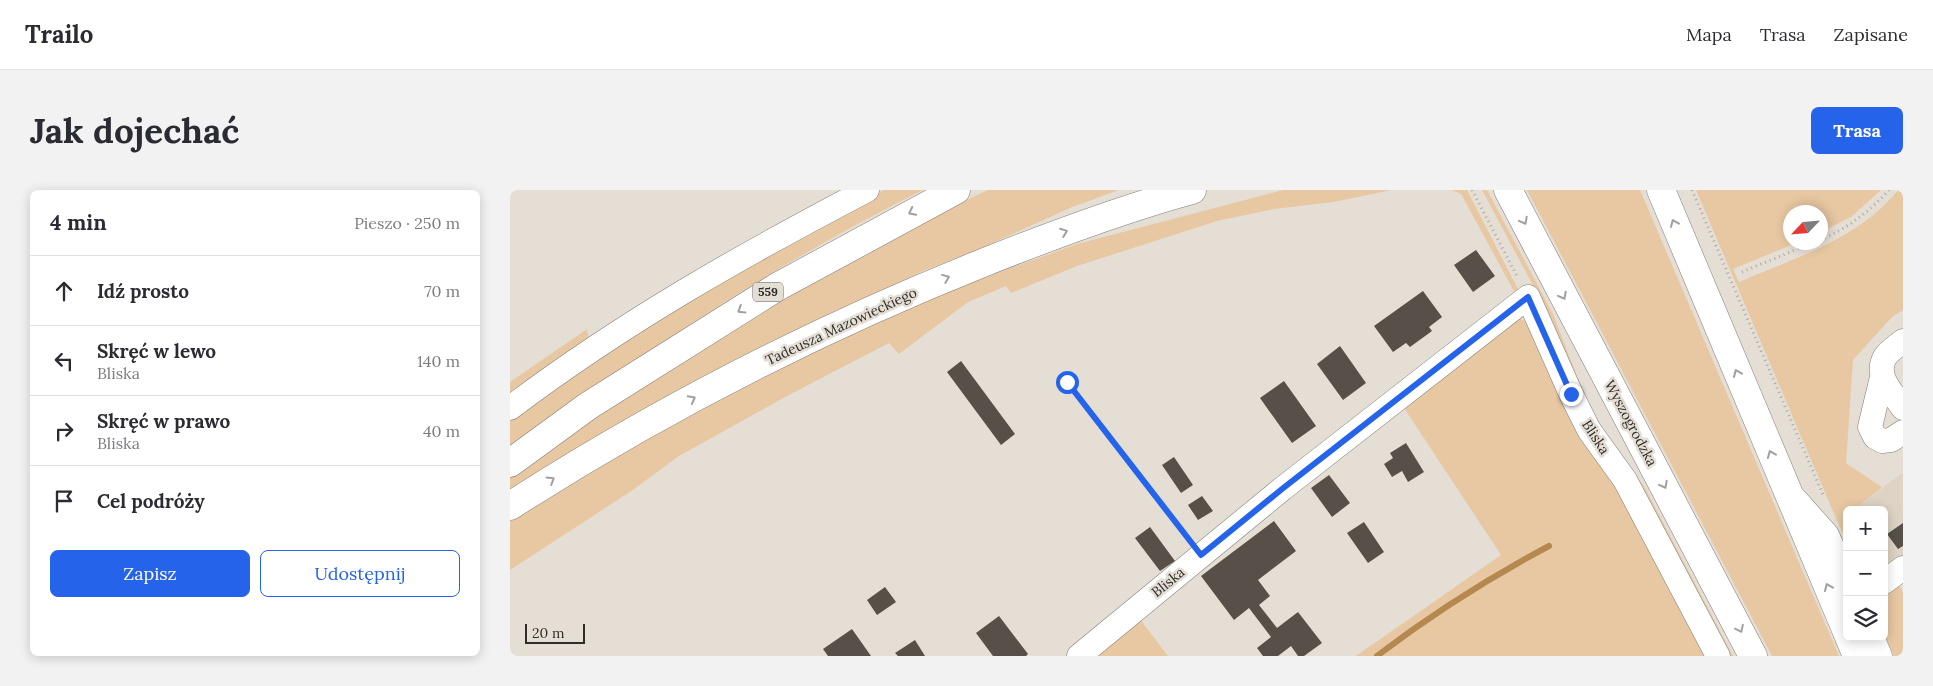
<!DOCTYPE html>
<html lang="pl">
<head>
<meta charset="utf-8">
<style>
  body { margin:0; font-family:Lora,serif; background:#f2f2f3; color:#2b2b33 }
  .controls { position:absolute; right:15px; bottom:15px; display:grid; overflow:hidden; border-radius:8px; box-shadow:0 2px 12px #0003 }
  .controls button { width:45px; height:45px; display:grid; place-items:center; padding:0; border:0; border-bottom:1px solid #e1e1e2; background:#fff; color:#2b2b33; font:25px sans-serif }
  .compass { position:absolute; left:1273px; top:15px; width:45px; height:45px; border-radius:50%; background:#fff; box-shadow:0 2px 12px #0003; rotate:244deg }
  .scale { position:absolute; left:15px; bottom:12px; width:60px; box-sizing:border-box; padding-left:5px; border:2px solid #2f2d29; border-top:0; font-size:14px; line-height:18px; white-space:nowrap; color:#2f2d29; -webkit-text-stroke:4px #e5ded5; paint-order:stroke }
  .stop { position:absolute; width:15px; height:15px; margin:-11px; border:4px solid #2563eb; border-radius:50%; background:#fff }
  .stop.end { background:#2563eb; border-color:#fff; box-shadow:0 1px 5px #0008 }
  .list { margin:0; padding:0; list-style:none }
  h2 { display:flex; justify-content:space-between; align-items:center; height:65px; margin:0; padding:0 20px; font-size:21px }
  h2 small { font-size:16px; font-weight:400; color:#7c7c81 }
  .list li { display:grid; grid-template-columns:32px 1fr auto; gap:15px; align-items:center; box-sizing:border-box; height:70px; padding:0 20px; border-top:1px solid #e1e1e2 }
  .list b { display:block; font-size:19px; white-space:nowrap }
  .list p { margin:0; font-size:16px; white-space:nowrap; color:#7c7c81 }
  .list em { font-size:16px; font-style:normal; color:#7c7c81 }
  .actions { display:flex; gap:10px; padding:15px 20px }
  .actions a { flex:1; padding:11px 0; border:1px solid #2563eb; border-radius:8px; text-align:center; font-size:18px; color:#2563eb }
  .actions .main { background:#2563eb; color:#fff }
  .icon { flex:none; width:28px; height:28px; fill:none; stroke:currentColor; stroke-width:2; stroke-linecap:round; stroke-linejoin:round }
  .map { position:relative; flex:none; width:1393px; height:466px; overflow:hidden; border-radius:8px }
  header { display:flex; align-items:center; gap:30px; box-sizing:border-box; height:70px; padding:0 25px; background:#fff; border-bottom:1px solid #e1e1e2 }
  header strong { font-size:24px }
  nav { display:flex; gap:28px; margin-inline-start:auto; font-size:18px }
  .intro { display:flex; align-items:center; justify-content:space-between; box-sizing:border-box; height:120px; padding:0 30px }
  h1 { margin:0; font-size:35px }
  .button { padding:12px 22px; border-radius:8px; background:#2563eb; color:#fff; font-size:18px; font-weight:700 }
  main { display:flex; gap:30px; padding:0 30px }
  aside { flex:1; background:#fff; border-radius:8px; box-shadow:0 2px 12px #0003 }
  .map>svg:first-child { display:block }
  .built { fill:#ded3c4 }
  .green { fill:#e7c8a2 }
  .lines { fill:none; stroke-linecap:round; stroke-linejoin:round }
  .stream { stroke:#b4884e; stroke-width:6 }
  .building { fill:#565049 }
  .minor-casing { stroke:#827c74; stroke-width:25 }
  .major-casing { stroke:#827c74; stroke-width:29 }
  .path { stroke:#aea8a1; stroke-width:3; stroke-dasharray:1 4; stroke-linecap:butt }
  .minor { stroke:#fff; stroke-width:24 }
  .major { stroke:#fff; stroke-width:28 }
  .oneway { stroke:#a1a09f }
  .route { stroke:#2563eb; stroke-width:6 }
  .labels { text-anchor:middle; stroke-width:5; stroke-linejoin:round; paint-order:stroke }
  .shield { fill:#e5ded5; stroke:#66625d; stroke-width:1 }
  .shield-label { font-size:12px; font-weight:bold; fill:#2f2d29 }
  .street-label { font-size:14px; fill:#2f2d29; stroke:#e5ded5 }
</style>
</head>
<body>
<header>
<strong>Trailo</strong>
<nav><a>Mapa</a><a>Trasa</a><a>Zapisane</a></nav>
</header>
<div class="intro"><h1>Jak dojechać</h1><a class="button">Trasa</a></div>
<main>
<aside>
<h2>4 min<small>Pieszo · 250 m</small></h2>
<ul class="list">
<li><svg class="icon" aria-label="ahead" viewBox="0 0 24 24"><path d="M12 20V5M6 11l6-6 6 6"/></svg><div><b>Idź prosto</b></div><em>70 m</em></li>
<li><svg class="icon" aria-label="left" viewBox="0 0 24 24"><path d="M17 20v-9H6M10 6l-5 5 5 5"/></svg><div><b>Skręć w lewo</b><p>Bliska</p></div><em>140 m</em></li>
<li><svg class="icon" aria-label="right" viewBox="0 0 24 24"><path d="M7 20v-9h11M14 6l5 5-5 5"/></svg><div><b>Skręć w prawo</b><p>Bliska</p></div><em>40 m</em></li>
<li><svg class="icon" aria-label="arrive" viewBox="0 0 24 24"><path d="M6 21V4h12l-3 4 3 4H6"/></svg><div><b>Cel podróży</b></div></li>
</ul>
<div class="actions"><a class="main">Zapisz</a><a>Udostępnij</a></div>
</aside>
<div class="map">
<svg width="1393" height="466" viewBox="0 0 1393 466">
  <rect width="100%" height="100%" fill="#e5ded5"/>
  <path class="built" d="M1393,282V368L1374,379V320H1344Z"/>
  <path class="green" d="M374,0H413C268,72 130,163 0,261V227L57,185L318,29Z
    M478,0H609L562,17L465,61L415,80L322,124L0,304V286L31,262C177,170 321,73 478,0Z
    M773,0H882L823,12L764,19L707,31L567,76L501,103L496,96L458,112L389,164L379,153L277,206L169,266L120,302L0,380V329L156,235L327,150L455,95L567,54Z
    M941,0H957L1009,101L1006,105L951,4Z
    M972,0H977L1043,124L1072,199L1069,200L1042,131Z
    M1017,0H1130L1329,466H1262Z
    M1186,0H1371L1341,27L1311,42L1310,22H1280V52L1286,53L1223,79L1229,92C1285,68 1349,49 1388,0H1393V120L1382,127L1343,170L1336,273L1372,297L1344,320H1337V354Z
    M1006,126L1022,135L1071,244L1115,313L1198,466H846L991,365L892,215Z
    M77,139L79,150L0,209V192Z
    M1095,242L1135,298L1223,466H1217L1092,243Z
    M1389,394L1393,403V466H1384L1374,444V398Z
    M627,425L658,466H578Z"/>
  <g class="lines">
    <path class="stream" d="M867,466C922,424 979,388 1039,356"/>
  </g>
  <path class="building" d="M966,60L985,86L963,102L944,75Z
    M913,101L932,127L919,137L922,141L900,157L896,153L883,162L864,136Z
    M830,156L856,193L833,210L807,174Z
    M451,171L505,244L491,255L437,182Z
    M774,191L806,236L782,253L750,208Z
    M896,253L914,282L898,292L892,281L882,287L874,274L883,268L880,263Z
    M664,267L683,295L671,303L652,275Z
    M819,285L840,313L822,327L801,298Z
    M692,306L703,321L688,330L678,315Z
    M764,331L786,361L748,390L760,406L749,415L767,438L788,422L812,453L794,466H788L781,456L768,466H753L747,458L761,447L739,418L724,430L691,386Z
    M854,332L874,362L858,373L837,343Z
    M1393,333V356L1388,359L1377,344Z
    M640,337L665,371L650,381L625,348Z
    M375,397L386,412L367,425L357,410Z
    M489,426L518,464L516,466H483L466,443Z
    M342,439L361,466H318L313,459Z
    M405,450L415,466H388L385,463Z"/>
  <g class="lines">
    <g class="minor-casing">
      <path id="minor" d="M1393,151C1387,156 1379,161 1375,167C1364,186 1383,203 1393,218
        M1372,187L1360,237L1365,247L1372,251L1381,250L1393,242
        M0,218C114,132 231,66 357,0
        M1285,309L1317,345L1337,391
        M1374,392L1393,378
        M1362,447L1370,466
        M569,466L772,299L1018,107L1061,204L1079,240L1115,290L1208,466"/>
    </g>
    <g class="major-casing">
      <path id="major" d="M998,0L1243,466
        M1151,0L1337,442
        M0,273L78,216L267,97L446,0
        M0,316C149,220 310,138 475,72C543,45 612,19 682,0
        M1339,447L1347,466"/>
    </g>
    <path class="path" d="M962,0L1008,88
      M1182,0L1314,307
      M1310,50C1338,38 1359,22 1379,0
      M1232,82L1304,52
      M557,192L679,349"/>
    <use href="#minor" class="minor"/>
    <use href="#major" class="major"/>
  </g>
  <defs><path id="oneway-chevron" d="M-2-3.5L2.5 0L-2 3.5" fill="none" stroke-width="1.6" stroke-linecap="round" stroke-linejoin="round" transform="scale(1.25)"/></defs>
  <g class="oneway">
    <use href="#oneway-chevron" transform="translate(402 22) rotate(153)"/>
    <use href="#oneway-chevron" transform="translate(1014 31) rotate(62)"/>
    <use href="#oneway-chevron" transform="translate(1164 33) rotate(-113)"/>
    <use href="#oneway-chevron" transform="translate(554 42) rotate(-21)"/>
    <use href="#oneway-chevron" transform="translate(436 88) rotate(-22)"/>
    <use href="#oneway-chevron" transform="translate(1053 106) rotate(62)"/>
    <use href="#oneway-chevron" transform="translate(231 120) rotate(148)"/>
    <use href="#oneway-chevron" transform="translate(1227 183) rotate(-113)"/>
    <use href="#oneway-chevron" transform="translate(182 209) rotate(-28)"/>
    <use href="#oneway-chevron" transform="translate(1261 264) rotate(-113)"/>
    <use href="#oneway-chevron" transform="translate(41 290) rotate(-32)"/>
    <use href="#oneway-chevron" transform="translate(1154 295) rotate(62)"/>
    <use href="#oneway-chevron" transform="translate(1318 397) rotate(-113)"/>
    <use href="#oneway-chevron" transform="translate(1230 439) rotate(64)"/>
  </g>
  <g class="lines">
    <path class="route" d="M557,192L691,365L772,299L1018,107L1061,204"/>
  </g>
  <g class="labels">
    <rect class="shield" x="243" y="92.5" width="30" height="19" rx="4"/>
    <g class="shield-label">
      <text x="258" y="106">559</text>
    </g>
    <g class="street-label">
      <text transform="translate(331 136) rotate(-25)" y="5">Tadeusza Mazowieckiego</text>
      <text transform="translate(1121 233) rotate(62)" y="5">Wyszogrodzka</text>
      <text transform="translate(1086 247) rotate(57)" y="5">Bliska</text>
      <text transform="translate(658 392) rotate(-39)" y="5">Bliska</text>
    </g>
  </g>
</svg>
<div class="controls">
<button>+</button>
<button>−</button>
<button><svg class="icon" aria-label="layers" viewBox="0 0 24 24"><path d="M12 4l9 5-9 5-9-5zM3 14l9 5 9-5"/></svg></button>
</div>
<svg class="compass" viewBox="-18 -18 36 36"><path d="M0-13l5 13h-10z" fill="#e53935"/><path d="M0 13l5-13h-10z" fill="#7c7c81"/></svg>
<div class="scale">20 m</div>
<div class="stop" style="left:557px;top:192px"></div>
<div class="stop end" style="left:1061px;top:204px"></div>
</div>
</main>
</body>
</html>
